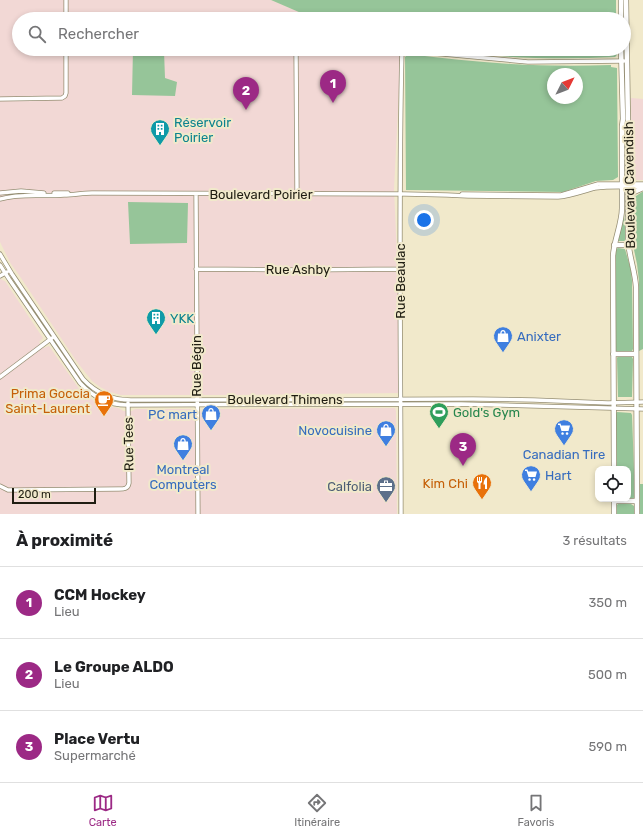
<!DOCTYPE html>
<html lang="fr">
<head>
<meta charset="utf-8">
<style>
  body { margin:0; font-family:Rubik,sans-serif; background:#f6f6f6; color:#202124 }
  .controls { position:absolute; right:12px; bottom:12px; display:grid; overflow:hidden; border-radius:8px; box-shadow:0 2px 6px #0003 }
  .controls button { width:36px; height:36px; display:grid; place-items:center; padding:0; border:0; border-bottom:1px solid #e0e0e0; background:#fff; color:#202124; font:20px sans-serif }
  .compass { position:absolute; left:547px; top:68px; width:36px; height:36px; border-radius:50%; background:#fff; box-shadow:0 2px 6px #0003; rotate:48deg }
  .scale { position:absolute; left:12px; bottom:10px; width:84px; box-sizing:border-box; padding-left:4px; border:2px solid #1f1d12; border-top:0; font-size:11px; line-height:14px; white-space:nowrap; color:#1f1d12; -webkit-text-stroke:3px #f1e9cb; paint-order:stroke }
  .you { position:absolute; left:424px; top:220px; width:14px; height:14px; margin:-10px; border:3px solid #fff; border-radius:50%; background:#1a73e8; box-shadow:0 0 0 6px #1a73e833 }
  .badge { display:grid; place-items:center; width:26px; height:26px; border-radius:50%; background:#9c2985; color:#fff; font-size:13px; font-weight:700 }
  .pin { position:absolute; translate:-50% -33px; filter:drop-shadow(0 1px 2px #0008) }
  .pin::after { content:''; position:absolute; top:21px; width:14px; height:12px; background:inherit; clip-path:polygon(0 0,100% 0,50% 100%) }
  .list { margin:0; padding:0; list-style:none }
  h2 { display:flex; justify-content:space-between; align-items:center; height:52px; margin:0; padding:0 16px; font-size:17px }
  h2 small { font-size:13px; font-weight:400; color:#757577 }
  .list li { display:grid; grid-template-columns:26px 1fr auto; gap:12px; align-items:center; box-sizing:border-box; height:72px; padding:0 16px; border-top:1px solid #e0e0e0 }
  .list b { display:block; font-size:15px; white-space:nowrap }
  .list p { margin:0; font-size:13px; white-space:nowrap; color:#757577 }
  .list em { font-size:13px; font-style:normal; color:#757577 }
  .icon { flex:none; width:22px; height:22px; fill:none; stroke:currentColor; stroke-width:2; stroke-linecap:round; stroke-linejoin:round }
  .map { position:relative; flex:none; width:643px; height:514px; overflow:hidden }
  .search { position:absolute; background:#fff; box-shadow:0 2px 6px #0003; left:12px; right:12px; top:12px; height:44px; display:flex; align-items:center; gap:10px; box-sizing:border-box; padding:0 14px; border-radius:22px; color:#757577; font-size:15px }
  .sheet { height:268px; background:#fff }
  nav { display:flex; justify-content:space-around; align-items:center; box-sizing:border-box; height:56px; border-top:1px solid #e0e0e0; background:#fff; font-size:11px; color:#757577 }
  nav a { display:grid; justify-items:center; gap:2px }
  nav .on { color:#9c2985 }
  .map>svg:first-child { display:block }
  .industrial { fill:#f2d8d5 }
  .green { fill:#96c599; fill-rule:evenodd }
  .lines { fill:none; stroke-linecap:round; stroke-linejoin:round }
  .minor-casing { stroke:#958e73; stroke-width:5 }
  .major-casing { stroke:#958e73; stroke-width:6 }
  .minor { stroke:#fff; stroke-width:3.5 }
  .major { stroke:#fff; stroke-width:4.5 }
  .labels { text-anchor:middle; stroke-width:4; stroke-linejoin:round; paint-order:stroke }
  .culture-label { font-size:13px; fill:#0d838f; stroke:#f1e9cb; text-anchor:start }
  .street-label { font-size:13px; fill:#1f1d12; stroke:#f1e9cb }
  .shop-label { font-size:13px; fill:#366cbe; stroke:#f1e9cb; text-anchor:start }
  .food-label { font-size:13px; fill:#c56008; stroke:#f1e9cb; text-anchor:end }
  .leisure-label { font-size:13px; fill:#27864d; stroke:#f1e9cb; text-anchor:start }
  .service-label { font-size:13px; fill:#4e5e75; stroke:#f1e9cb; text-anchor:end }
</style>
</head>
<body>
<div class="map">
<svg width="643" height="514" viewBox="0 0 643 514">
  <rect width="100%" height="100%" fill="#f1e9cb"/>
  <path class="industrial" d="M0,0H271L299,12L308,19H19V49H401L394,189L403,393L231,395H202L201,393L192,392L190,395H121L110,392L100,387L92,381L77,362L19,275L11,264L0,242Z
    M631,98L643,99V180H634L632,176Z
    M0,278L2,280L5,281L43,338L39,342L44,348L49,346L80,390L98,404L106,406L118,408L122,410L123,411H132L135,409H191L192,412H200L203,409L395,408L396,411L397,514H0Z"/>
  <path class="green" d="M271,0H616V19H315Z
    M133,49L164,51L165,78L177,82L175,96L132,95Z
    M433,49H617C617,52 618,55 615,57C554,60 493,58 433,49Z
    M408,54C442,58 476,62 511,64C544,66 578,66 611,65V67L617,68L618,177L613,180L596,181L563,192L406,190L405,57ZM553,74H577V98H553Z
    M642,192H643V349L639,351V281L637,264L633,245L632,201L636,196Z
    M128,202L188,203L187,243L130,244Z
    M624,213L626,240L625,241H617Z
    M618,248L625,249L631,270L632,281L633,349L632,351H616L615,348V259L616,249Z
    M618,356L632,357L633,359L632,397H618L617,358Z
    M617,412L631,413L632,415L635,497L632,499H628V469H616V413Z
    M640,484H643V514H640Z
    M618,504H631L634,506V514H616V506Z"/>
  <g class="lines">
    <g class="minor-casing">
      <path id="minor" d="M66,0V19
        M303,19H307
        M296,49L297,194
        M408,49L432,53L528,62L624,61
        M0,99L62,98L65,96L66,93V49
        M0,193L21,191L44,193
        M54,193H68
        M196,194L198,514
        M462,194L561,195L598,184H643
        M0,199C22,193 42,197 64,195C73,195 83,193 92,193L405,194L447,195L468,196L558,197C571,196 583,191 595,188C611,186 627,187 643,187
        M0,254L12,274L83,379C96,393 112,400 131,400L473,399L534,400L608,403L643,402
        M0,265L9,279L80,383C93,397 109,405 127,405L461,404L643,409
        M196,269L300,270L400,269
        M0,276L7,272
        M0,377L52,338
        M0,486L8,490H17L119,489C124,489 128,489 129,483L128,403
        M401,514C401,359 398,204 402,49"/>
    </g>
    <g class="major-casing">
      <path id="major" d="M621,0V19
        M626,0L628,122V240C629,256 635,271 636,287L637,514
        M628,200L634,192L643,188
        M614,245H628
        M613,354H636
        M614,469L613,256C614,240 622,224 622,208V126L623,119L621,49
        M614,499V514
        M614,501H637"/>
    </g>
    <use href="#minor" class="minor"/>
    <use href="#major" class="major"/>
  </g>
  <defs>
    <g id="building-pin" transform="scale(1)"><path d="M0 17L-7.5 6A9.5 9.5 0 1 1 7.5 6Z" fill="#0f9aa8" stroke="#f1e9cb"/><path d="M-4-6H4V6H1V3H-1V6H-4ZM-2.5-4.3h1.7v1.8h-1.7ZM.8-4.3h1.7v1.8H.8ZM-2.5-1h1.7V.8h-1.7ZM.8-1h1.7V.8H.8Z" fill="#fff"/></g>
    <g id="shop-pin" transform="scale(1)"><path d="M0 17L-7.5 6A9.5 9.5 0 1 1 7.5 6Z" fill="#3f7fe0" stroke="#f1e9cb"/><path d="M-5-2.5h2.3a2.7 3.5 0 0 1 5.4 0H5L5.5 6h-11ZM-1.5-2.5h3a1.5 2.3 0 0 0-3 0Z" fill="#fff"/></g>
    <g id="cafe-pin" transform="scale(1)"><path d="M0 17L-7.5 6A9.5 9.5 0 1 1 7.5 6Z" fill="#e8710a" stroke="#f1e9cb"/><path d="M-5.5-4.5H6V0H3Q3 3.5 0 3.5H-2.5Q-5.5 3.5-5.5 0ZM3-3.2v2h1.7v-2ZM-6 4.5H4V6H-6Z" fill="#fff"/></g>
    <g id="stadium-pin" transform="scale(1)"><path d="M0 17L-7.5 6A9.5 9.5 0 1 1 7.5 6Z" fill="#2e9e5b" stroke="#f1e9cb"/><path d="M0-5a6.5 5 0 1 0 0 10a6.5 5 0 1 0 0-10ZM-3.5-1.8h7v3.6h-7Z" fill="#fff"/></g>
    <g id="supermarket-pin" transform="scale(1)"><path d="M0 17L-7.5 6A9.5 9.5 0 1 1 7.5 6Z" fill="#3f7fe0" stroke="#f1e9cb"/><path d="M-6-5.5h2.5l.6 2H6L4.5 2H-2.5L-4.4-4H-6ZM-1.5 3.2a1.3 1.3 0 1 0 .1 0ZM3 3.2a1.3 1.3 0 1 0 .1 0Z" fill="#fff"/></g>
    <g id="restaurant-pin" transform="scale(1)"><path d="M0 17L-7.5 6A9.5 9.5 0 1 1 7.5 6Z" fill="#e8710a" stroke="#f1e9cb"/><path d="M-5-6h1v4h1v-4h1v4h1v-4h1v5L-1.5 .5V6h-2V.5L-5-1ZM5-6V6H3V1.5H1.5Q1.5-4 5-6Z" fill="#fff"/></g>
    <g id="office-pin" transform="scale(1)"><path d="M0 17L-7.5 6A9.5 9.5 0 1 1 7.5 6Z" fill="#5c6f8a" stroke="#f1e9cb"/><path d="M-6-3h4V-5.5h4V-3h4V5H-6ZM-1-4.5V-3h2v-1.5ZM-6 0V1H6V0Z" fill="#fff"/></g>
  </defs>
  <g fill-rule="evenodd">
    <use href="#building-pin" x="160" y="129"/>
    <use href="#building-pin" x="156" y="318"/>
    <use href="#shop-pin" x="503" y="336"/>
    <use href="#cafe-pin" x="104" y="400"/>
    <use href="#stadium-pin" x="439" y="412"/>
    <use href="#shop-pin" x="211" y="414"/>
    <use href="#supermarket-pin" x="564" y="429"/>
    <use href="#shop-pin" x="386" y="430"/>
    <use href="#shop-pin" x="183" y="444"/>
    <use href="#supermarket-pin" x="531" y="475"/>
    <use href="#restaurant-pin" x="482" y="483"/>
    <use href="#office-pin" x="386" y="486"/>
  </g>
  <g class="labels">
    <g class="culture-label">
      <text x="174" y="127">Réservoir<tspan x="174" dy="15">Poirier</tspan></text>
      <text x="170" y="323">YKK</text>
    </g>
    <g class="street-label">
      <text transform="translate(629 185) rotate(-91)" y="5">Boulevard Cavendish</text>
      <text x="261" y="199">Boulevard Poirier</text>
      <text x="298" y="274">Rue Ashby</text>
      <text transform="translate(400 281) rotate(-90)" y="5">Rue Beaulac</text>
      <text transform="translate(196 366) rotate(-90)" y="5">Rue Bégin</text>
      <text x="285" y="404">Boulevard Thimens</text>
      <text transform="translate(128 444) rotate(-91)" y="5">Rue Tees</text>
    </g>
    <g class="shop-label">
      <text x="517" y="341">Anixter</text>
      <text x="197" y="419" text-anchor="end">PC mart</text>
      <text x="372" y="435" text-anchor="end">Novocuisine</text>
      <text x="564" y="459" text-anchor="middle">Canadian Tire</text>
      <text x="183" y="474" text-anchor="middle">Montreal<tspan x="183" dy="15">Computers</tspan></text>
      <text x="545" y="480">Hart</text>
    </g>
    <g class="food-label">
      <text x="90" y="398">Prima Goccia<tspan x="90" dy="15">Saint-Laurent</tspan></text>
      <text x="468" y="488">Kim Chi</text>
    </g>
    <g class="leisure-label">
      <text x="453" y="417">Gold's Gym</text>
    </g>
    <g class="service-label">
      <text x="372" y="491">Calfolia</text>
    </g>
  </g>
</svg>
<div class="controls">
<button><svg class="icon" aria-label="locate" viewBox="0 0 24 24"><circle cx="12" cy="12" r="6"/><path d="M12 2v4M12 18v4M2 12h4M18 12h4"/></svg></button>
</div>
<svg class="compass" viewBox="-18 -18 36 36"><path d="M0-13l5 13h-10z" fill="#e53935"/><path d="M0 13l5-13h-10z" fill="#757577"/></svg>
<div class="scale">200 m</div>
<div class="you"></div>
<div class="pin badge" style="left:333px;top:103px">1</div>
<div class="pin badge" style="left:246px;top:110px">2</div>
<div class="pin badge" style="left:463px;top:466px">3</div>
<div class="search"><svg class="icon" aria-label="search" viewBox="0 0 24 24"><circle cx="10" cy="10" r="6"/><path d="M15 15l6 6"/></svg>Rechercher</div>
</div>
<section class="sheet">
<h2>À proximité<small>3 résultats</small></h2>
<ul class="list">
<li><span class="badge">1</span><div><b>CCM Hockey</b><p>Lieu</p></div><em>350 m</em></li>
<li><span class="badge">2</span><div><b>Le Groupe ALDO</b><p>Lieu</p></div><em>500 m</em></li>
<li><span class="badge">3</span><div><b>Place Vertu</b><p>Supermarché</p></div><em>590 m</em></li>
</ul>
</section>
<nav>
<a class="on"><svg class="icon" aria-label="map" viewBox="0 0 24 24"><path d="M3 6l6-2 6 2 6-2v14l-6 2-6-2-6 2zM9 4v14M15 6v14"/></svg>Carte</a>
<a><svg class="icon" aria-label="directions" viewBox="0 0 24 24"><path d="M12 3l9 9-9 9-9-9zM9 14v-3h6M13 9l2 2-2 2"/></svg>Itinéraire</a>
<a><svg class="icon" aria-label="saved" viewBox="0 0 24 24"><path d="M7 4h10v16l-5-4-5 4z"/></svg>Favoris</a>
</nav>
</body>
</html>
